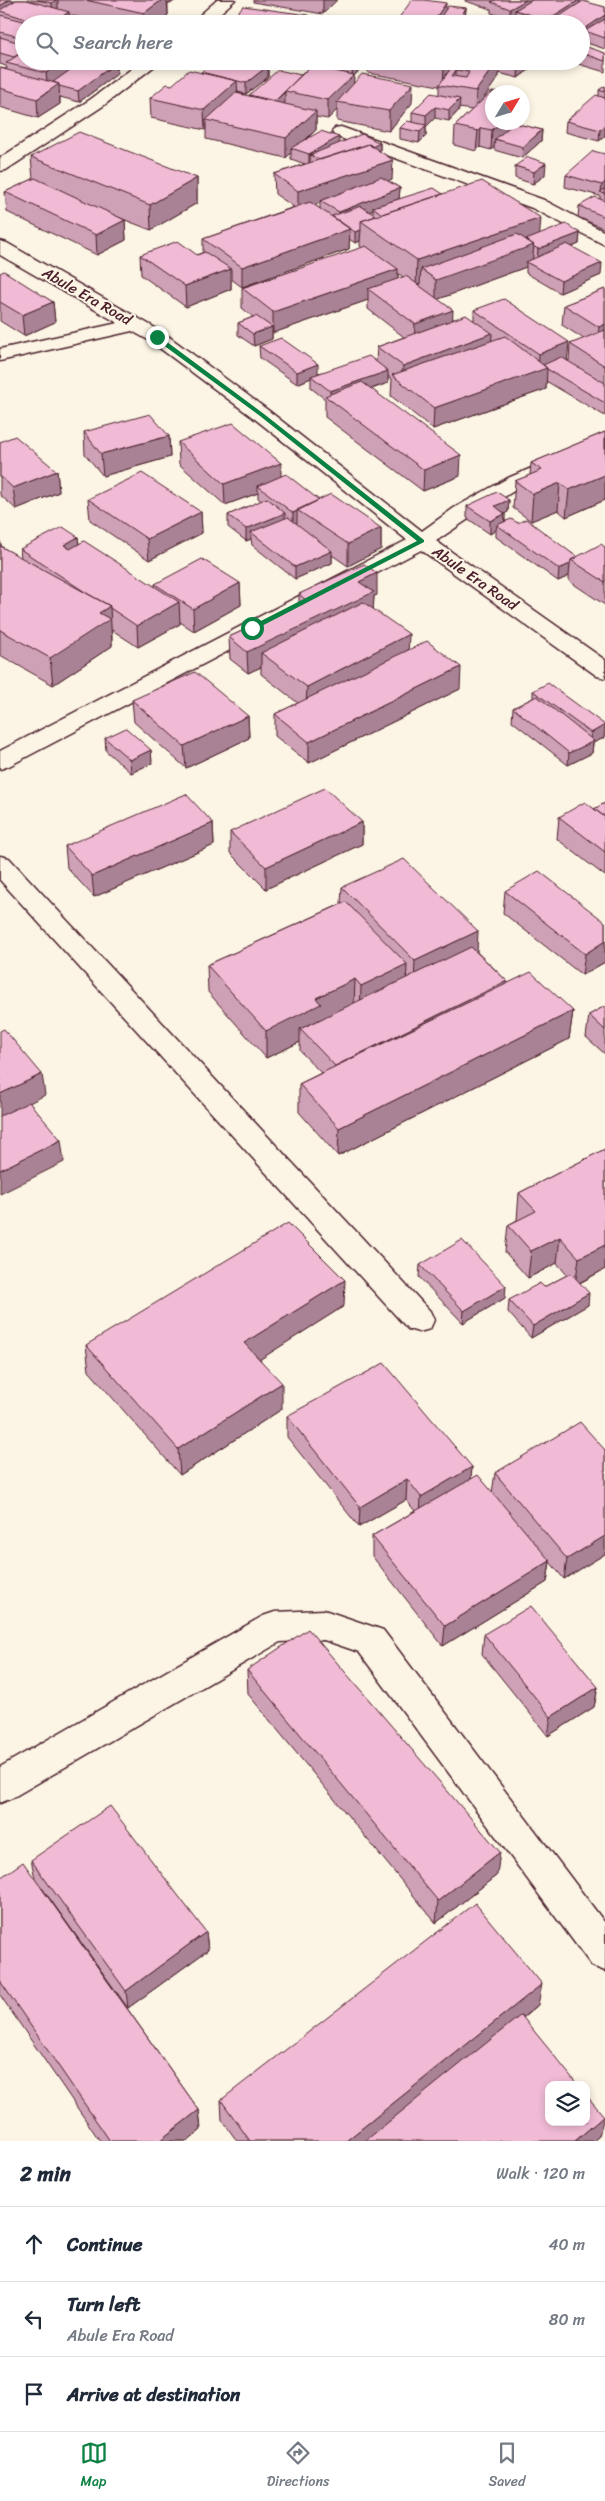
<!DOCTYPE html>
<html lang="en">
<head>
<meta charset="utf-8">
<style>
  body { margin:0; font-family:Sriracha,sans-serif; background:#f2f2f3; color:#1f2937 }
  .controls { position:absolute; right:15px; bottom:15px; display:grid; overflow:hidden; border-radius:10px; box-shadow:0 2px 8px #0003 }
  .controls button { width:45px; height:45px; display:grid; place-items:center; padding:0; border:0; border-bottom:1px solid #e0e1e3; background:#fff; color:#1f2937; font:25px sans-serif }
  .compass { position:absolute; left:485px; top:85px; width:45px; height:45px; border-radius:50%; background:#fff; box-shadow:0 2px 8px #0003; rotate:52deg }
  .stop { position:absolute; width:15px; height:15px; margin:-11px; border:4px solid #0b8043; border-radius:50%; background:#fff }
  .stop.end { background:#0b8043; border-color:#fff; box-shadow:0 1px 5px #0008 }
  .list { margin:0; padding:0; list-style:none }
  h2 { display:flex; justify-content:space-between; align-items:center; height:65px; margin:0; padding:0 20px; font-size:21px }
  h2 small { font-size:16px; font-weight:400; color:#747a83 }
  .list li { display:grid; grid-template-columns:32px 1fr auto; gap:15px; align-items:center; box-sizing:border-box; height:75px; padding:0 20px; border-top:1px solid #e0e1e3 }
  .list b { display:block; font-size:19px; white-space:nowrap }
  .list p { margin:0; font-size:16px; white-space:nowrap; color:#747a83 }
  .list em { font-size:16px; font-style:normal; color:#747a83 }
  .icon { flex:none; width:28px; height:28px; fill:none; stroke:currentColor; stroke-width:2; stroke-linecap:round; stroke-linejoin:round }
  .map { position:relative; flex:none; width:605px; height:2141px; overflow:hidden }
  .search { position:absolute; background:#fff; box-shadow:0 2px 8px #0003; left:15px; right:15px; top:15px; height:55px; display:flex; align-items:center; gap:12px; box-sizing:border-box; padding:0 18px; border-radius:28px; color:#747a83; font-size:19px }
  .sheet { height:290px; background:#fff }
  nav { display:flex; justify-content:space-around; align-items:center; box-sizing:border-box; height:70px; border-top:1px solid #e0e1e3; background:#fff; font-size:14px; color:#747a83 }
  nav a { display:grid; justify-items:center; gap:2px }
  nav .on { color:#0b8043 }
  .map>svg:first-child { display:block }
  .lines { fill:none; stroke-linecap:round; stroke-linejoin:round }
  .minor-casing { stroke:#4a1f2b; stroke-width:3 }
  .minor { fill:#fcf5e5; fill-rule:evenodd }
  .wall { fill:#cfa1b7; stroke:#4a1f2b; fill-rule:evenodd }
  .shaded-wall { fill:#a98395; stroke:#4a1f2b }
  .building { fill:#f1bbd5; stroke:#4a1f2b; fill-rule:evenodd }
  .route { fill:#0b8043 }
  .labels { text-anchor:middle; stroke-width:4; stroke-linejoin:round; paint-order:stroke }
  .far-street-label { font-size:15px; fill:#4a1f2b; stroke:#fcf5e5 }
</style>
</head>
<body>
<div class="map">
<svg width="605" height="2141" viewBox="0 0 605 2141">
  <rect width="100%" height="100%" fill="#fcf5e5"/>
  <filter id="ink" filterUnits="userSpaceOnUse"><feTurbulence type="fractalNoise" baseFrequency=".02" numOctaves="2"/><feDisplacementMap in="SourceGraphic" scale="10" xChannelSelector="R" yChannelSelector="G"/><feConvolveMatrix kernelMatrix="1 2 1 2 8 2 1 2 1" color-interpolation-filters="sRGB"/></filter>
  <g filter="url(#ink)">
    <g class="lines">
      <g class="minor-casing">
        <path id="minor" d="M217,0H235L208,24H190Z
          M142,61H161L103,106L6,170L0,171V158L91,99Z
          M341,127L544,200L605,232V245L532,208L335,136L332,132L335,128Z
          M0,241L7,243L164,333L269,411L422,531L454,508L508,478L605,437V451L522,486L470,518L436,541L605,660V678L597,676L421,550L9,766L0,769V751L407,540L255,419L150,341L132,331L0,361V349L118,323L0,255Z
          M0,856L9,858L430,1311L434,1320L430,1329L419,1332L408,1329L0,880Z
          M324,1610L383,1630L605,1923V1971L592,1966L359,1652L324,1640L280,1642L12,1798L0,1803V1767L263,1616L275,1612Z"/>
      </g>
      <use href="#minor" class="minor"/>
    </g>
    <path class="wall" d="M0,0H176L170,4L168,3V15L156,24H108L69,15L70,23L69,24H24V61H82V62L116,63L117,74L79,102L60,97V104L38,118L0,107V68L7,69L6,66L0,64Z
      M253,0H337L323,14L253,2Z
      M465,0H580V2L605,7V49L584,42V39L581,40V24H524L515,21V16L510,19L491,13V9L465,1Z
      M466,8L465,19L462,24H398V19L446,9Z
      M581,51L605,53V72L578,64V61H581Z
      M307,61H367L354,76L353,83L412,103L389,131L337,121V110L328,119L316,117V130L306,140L339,144L380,143V152L392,180L388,181L400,188L399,199L443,194L539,235L580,233L579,244L572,247L601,275L560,293L526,273V267L438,299L453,319L474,320V310L569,361L570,344L584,339L562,325L564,305L605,289V416L546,381V389L433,429L391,396L392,379L388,376V383L372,389L460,476L423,491L325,417V399L311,388V378L297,384L260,358L259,346L318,373L376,362L377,347L404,337L368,309V300L273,333L272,332V339L254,346L238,335V323L253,317L242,308V288L362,248L360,246V241L355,243L349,239V249L242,287L231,279V289L186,307L141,275L140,255H197L203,252V239L294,207L275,194L274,174L305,164L291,159V153L286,158L206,139V129L205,130L151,118L150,98L172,85L201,73V72L268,66V77L246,94L238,92V93L249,96L301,75L310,67L307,66ZM320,203V209L315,205ZM373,210V214L369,211ZM398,273L399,274L403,277L398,279Z
      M368,61H541L518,78L499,73V76L482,100L518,124L542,130L541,141L522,158L494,150V147L491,150L480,147L476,151L454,145L455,126L472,110L459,108V110L449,121L435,118L426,127V136L419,143L400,139V128L412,122V112L439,94V86L368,73Z
      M605,86V136L599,141L565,132L566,121L599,96V90Z
      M605,154V229L578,217L579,206L600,199V196L565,187L566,175Z
      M31,157L197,178V203L151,230L115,216L125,220L126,240L97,255L7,212L5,192L33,179Z
      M515,166L545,175L533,184L515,178Z
      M0,273L53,302L55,322L24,336L0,321Z
      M84,432L169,436L170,457L103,476L85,454Z
      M605,432V500L566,517L558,510L531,521L513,508L515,481L530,475L531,463Z
      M0,442L57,471L59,492L16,509L0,495Z
      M178,442L281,476L319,500L381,528V549L348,566L332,555V563L295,579L252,545L251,539L246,541L228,527V515L261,501L258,498V493L225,505L179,464Z
      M88,499L201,512L202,533L149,560L90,520Z
      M509,500L508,512L505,513V521L518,523L578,557L605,547V605L569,581V576L558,581L496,537V530L490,534L467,518V506Z
      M78,537L79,544L155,587V584L240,583L241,605L194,631L180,622V624L138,647L112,630V646L53,685L0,655V541L2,547L21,558L20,549Z
      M299,594L377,595L374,596L373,609L408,650L460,689L309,763L275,736V714L298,703L261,674V667L248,673L230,659L229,637L299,605Z
      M533,691L605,725L604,738L593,743L592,753L568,765L512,721L513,708L533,698Z
      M132,700L248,716L249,738L186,768L134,722Z
      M105,738L151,750L152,763L131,773L106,751Z
      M605,803V876L557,839L559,817L594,809Z
      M362,822V844L266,889L230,853V832Z
      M213,823L214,845L94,897L67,868L65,846Z
      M342,887L477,952L507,981L506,984L573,1011L569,1039L338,1156L299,1112V1084L321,1073L300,1051V1042L266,1058L208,992L207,965L341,904Z
      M505,891L605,922V962L582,975L503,913Z
      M605,1006V1054L586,1037L589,1015Z
      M605,1149V1269L580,1283L588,1305L531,1338L508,1312L509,1300L544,1287L567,1275L557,1263L528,1278L505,1252L508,1225L517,1220L519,1193Z
      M420,1265L505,1298L463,1323L419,1277Z
      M344,1306L260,1359L282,1409L180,1475L89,1371L86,1345Z
      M287,1416L472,1467L471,1479L492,1493L495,1473L605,1450V1554L564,1579L550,1562L547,1582L443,1646L372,1556V1536L415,1511L406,1500L359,1527L287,1437Z
      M484,1634L598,1687L594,1707L548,1736L482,1654Z
      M247,1670L497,1875L436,1923L248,1694Z
      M31,1860L206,1932L208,1950L128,2008L42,1888L199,2110L201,2130L187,2141H100L0,1995V1878H35Z
      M538,2005L523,2018L599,2136L593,2141H237L222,2120L221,2100Z"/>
    <path class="shaded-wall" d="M9,0H13L14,8L0,11V6Z
      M56,0H58V9L52,14V3Z
      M162,0H167L168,15L156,24H145L144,13Z
      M170,0H176L170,4Z
      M323,0H337L323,14Z
      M526,0H545L515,10V16L510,19V9Z
      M579,0H580L579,10L552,21V24H547V20Z
      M446,3V14L439,24H433V22Z
      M466,8L465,19L462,24H456Z
      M69,12L70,23L69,24H50Z
      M308,15V24H301Z
      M605,15V25L585,31L584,39L582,40L583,30Z
      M63,61H82V68L59,85L60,104L38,118L37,99L48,92L46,73Z
      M353,61H367L354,76L353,94L337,102V110L328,119V100L352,76Z
      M449,61H459L456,71L455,88L452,76L454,72L443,86L444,67Z
      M497,61H499V76L475,111L476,91Z
      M519,61H541L518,78Z
      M116,63L117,74L79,102L78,91Z
      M268,66V77L246,94V83Z
      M237,81L238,100L206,120V129L205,130L204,110Z
      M413,84L412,103L389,131V111Z
      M285,92V103L275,112V101Z
      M526,98L525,118L522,120V102Z
      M460,99L459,110L449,121V110Z
      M435,107V118L426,127V136L419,143L420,132L426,125V115Z
      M316,111V130L295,149L291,148V153L286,158V138Z
      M501,122H520L501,141L495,139L494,147L491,150L492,130Z
      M605,126V136L599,141L600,130Z
      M481,128L480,147L476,151L478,131Z
      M542,130L541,141L522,158L523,147Z
      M339,137V148L310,155V165L309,166V154Z
      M380,143V155L328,164Z
      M393,160L392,180L323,203L320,201V203L298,210V191Z
      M546,163L545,175L533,184L534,172Z
      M197,178V203L151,230L150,205Z
      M605,182V192H601L602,185Z
      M400,188L399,199L373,207V210L342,222L339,220V212Z
      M541,218L539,243L534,245L532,265L526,262V267L436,300V280L421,269L420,284L416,286L417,260Z
      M125,220L126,240L97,255L96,235Z
      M350,229L349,249L242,287V267Z
      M361,230L360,241L355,243V232Z
      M580,233L579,244L537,261L538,249Z
      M602,263L601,275L560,293L561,281Z
      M231,269V289L186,307L185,286Z
      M398,269V290L368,289V300L273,333V312Z
      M53,302L55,322L24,336L22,315Z
      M453,310L452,331L414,344L415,324Z
      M605,324V344L597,347L599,327Z
      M272,327V339L254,346L253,334Z
      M492,333L491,353L402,383L403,366Z
      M569,342L567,363L547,369L546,389L433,429L434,408L538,371L539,354Z
      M318,364V376H311V378L297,384V372Z
      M388,371V383L333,402L330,400V391Z
      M169,436L170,457L103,476L101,454Z
      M461,455L460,476L423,491L424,470Z
      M281,463V484L258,486V493L225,505L224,484Z
      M57,471L59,492L16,509L13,488Z
      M605,475V500L566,517L569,490Z
      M560,483L558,510L531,521L533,494Z
      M509,500L508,512L494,519L495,506Z
      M297,511V523L293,525V513Z
      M201,512L202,533L149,560L147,539Z
      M285,513V525L251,532V539L246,541V529Z
      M505,514L504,526L497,525L496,530L490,534V521Z
      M381,528V549L348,566V544Z
      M78,537L80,558L64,545Z
      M332,551V563L295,579V567Z
      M570,564L569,576L558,581L559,569Z
      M377,573V595L374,596L373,614L261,653V667L248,673L247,652L359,582Z
      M240,583L241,605L194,631L193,609Z
      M179,602L180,624L138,647L137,626Z
      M110,606L112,646L53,685L50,658L99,613Z
      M409,634L408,656L306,709L307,687Z
      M461,667L460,689L309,763V742Z
      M248,716L249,738L186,768L184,746Z
      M605,725L604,738L593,743L592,753L568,765L569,753L590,743L591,733Z
      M151,750L152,763L131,773L130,760Z
      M362,822V844L266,889V867Z
      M213,823L214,845L94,897L92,876Z
      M478,931L477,953L414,983L415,961Z
      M605,941V962L582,975L585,954Z
      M407,964L406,991L360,1013L361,986Z
      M355,979L354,1007L300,1029V1042L266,1058V1031L316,998Z
      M507,981L505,1003L335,1087V1066Z
      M573,1011L569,1039L338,1156L339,1128Z
      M42,1074L45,1095L0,1118V1094Z
      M61,1140L64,1162L0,1194V1170Z
      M560,1237L557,1263L528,1278L531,1251Z
      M605,1245V1269L575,1285L579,1258Z
      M345,1280L344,1306L245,1369L244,1343Z
      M506,1286L505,1298L463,1323L464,1311Z
      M589,1293L588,1305L531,1338L533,1326Z
      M282,1383V1409L180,1475L178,1449Z
      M472,1467L470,1488L420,1517L421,1497Z
      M407,1479L406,1500L359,1527L360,1507Z
      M605,1536V1554L564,1579L567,1559Z
      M550,1561L547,1582L443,1646L445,1626Z
      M598,1687L594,1707L548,1736L551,1717Z
      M500,1852L497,1875L436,1923L438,1901Z
      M206,1932L208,1950L128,2008L126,1991Z
      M542,1984L538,2005L370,2141H346Z
      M199,2110L201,2130L187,2141H159Z
      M604,2116L599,2136L593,2141H575Z"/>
    <path class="building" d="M0,0H9L0,6Z
      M16,0H27L69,12L50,24H43L0,11V10Z
      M37,0H56L52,3Z
      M85,0H162L144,13Z
      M412,0H424L446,3L433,22L398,19Z
      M496,0H526L510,9L491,2Z
      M532,0H579L547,20L515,10Z
      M583,1L605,7V15L583,30L581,29V24H563L552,21Z
      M243,6L308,15L301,24H228Z
      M448,6L466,8L456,24H436Z
      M0,15L35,24H24V38L0,32Z
      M327,16L343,18L346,16L385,23L384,24H319Z
      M87,18L104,24H77Z
      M605,19V38L585,31Z
      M469,21L479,24H466Z
      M0,37L24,44V51L14,57L0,53Z
      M587,47L605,53V61L581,53V51Z
      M24,51V61H63L46,73L6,63Z
      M83,61H107L116,63L78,91L59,86V84L53,82Z
      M214,61H249L268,66L246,83L201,72Z
      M410,61H449L444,67Z
      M456,61H497L476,91L439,85ZM456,70L469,72L466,78L452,76Z
      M311,66L354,75L328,100L285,91Z
      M0,68L59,84L37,99L0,88Z
      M189,70L237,81L204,110L150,98L167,84L172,85Z
      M278,70L301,75L275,101L249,95Z
      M362,74L413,84L389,111L337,102Z
      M605,86V92L599,90Z
      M492,91L500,92H492V122H501L492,130L481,128L478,131L455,126Z
      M236,93L316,111L286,138L206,120Z
      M431,93L460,99L449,110L435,107L426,115L412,112Z
      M596,95L605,98V126L600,130L566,121Z
      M407,121L426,125L420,132L400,128Z
      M514,123L542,130L523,147L495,139Z
      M321,131L339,137L309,154L291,148Z
      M79,132L197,178L150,205L31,157Z
      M362,134L380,143L372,147L369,144L320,160L310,155Z
      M369,144L393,160L298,191L274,174Z
      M593,151L605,154V182L602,185L566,175Z
      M528,157L546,163L534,172L515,166Z
      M381,177L400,188L339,212L320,201Z
      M35,178L125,220L96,235L5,192Z
      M482,181L541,218L417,260L361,221Z
      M434,188L443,194L382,214L373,207Z
      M605,189V194L600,192Z
      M595,197L605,201V217L579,206Z
      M310,202L350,229L242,267L203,239Z
      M361,206L376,216L361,221V230L355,232L332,216Z
      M566,224L580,233L538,249L533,246L534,245L526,240Z
      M517,234L534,245L436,280L421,269Z
      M178,241L197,255L205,252L231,269L185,286L140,255Z
      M567,244L602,263L561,281L526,262Z
      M366,246L398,269L273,312L242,288Z
      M4,271L53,302L22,315L0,302V273Z
      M406,276L453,310L415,324L368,289Z
      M605,289V324L599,327L564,305Z
      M504,299L569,342L539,354L474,310Z
      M466,315L492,333L403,366L377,347Z
      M256,316L272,327L253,334L238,323Z
      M605,330V366L570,344Z
      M505,336L547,368L434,408L392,375Z
      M281,338L318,364L297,372L259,346Z
      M369,356L388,371L330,391L311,376Z
      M561,357L605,383V403L547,369V368L543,365Z
      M362,382L461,455L424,470L325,396Z
      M150,414L169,436L101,454L84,432Z
      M233,423L281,463L224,484L178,442Z
      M605,432V475L569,490L560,483L533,494L515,481L542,470L531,463Z
      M15,436L57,471L13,488L0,476V442Z
      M142,473L201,512L147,539L88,499Z
      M286,474L319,500L293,513L258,486Z
      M497,492L509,500L495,506L505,514L490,521L467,506Z
      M331,494L381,528L348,544L297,510Z
      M267,498L285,513L246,529L228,515Z
      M288,517L332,551L295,567L251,532Z
      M511,519L518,523L526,519L577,557L571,560L570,564L559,569L497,525Z
      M63,527L78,537L64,545L70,549L84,541L179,602L137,626L110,608V606L88,594L20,549Z
      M601,544L605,547V582L571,560Z
      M0,546L110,606L99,613L110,619L50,658L0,630Z
      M202,559L240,583L193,609L155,584Z
      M364,564L377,573L359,582L374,592L247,652L229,637L307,601L299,594Z
      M363,602L409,634L307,687L261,653Z
      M427,641L461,667L309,742L275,714Z
      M195,672L248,716L184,746L132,700Z
      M548,683L605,725L591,733L533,691Z
      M537,696L594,741L569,753L513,708Z
      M126,728L151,750L130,760L105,738Z
      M325,788L362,822L266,867L230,832Z
      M186,794L213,823L92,876L65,846Z
      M585,802L605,817V852L559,817Z
      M605,803V817L594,809Z
      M404,859L478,931L415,961L342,887Z
      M539,871L605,922V941L585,954L505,891Z
      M346,902L407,964L361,986L355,979L316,998L321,1004L266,1031L207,965Z
      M471,947L507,981L335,1066L300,1029Z
      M531,972L573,1011L339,1128L299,1084Z
      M605,1006V1030L589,1015Z
      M4,1029L42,1074L0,1094V1031Z
      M29,1102L61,1140L0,1170V1116Z
      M605,1149V1245L579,1258L560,1237L531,1251L508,1225L536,1211L519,1193Z
      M288,1223L345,1280L244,1343L282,1383L178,1449L86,1345Z
      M462,1240L506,1286L464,1311L420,1265Z
      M571,1273L589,1293L533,1326L509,1300L540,1283L544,1287Z
      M384,1363L472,1467L421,1497L407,1479L360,1507L287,1416Z
      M580,1422L605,1450V1536L567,1559L495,1473Z
      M478,1475L550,1561L445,1626L372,1536Z
      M531,1606L598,1687L551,1717L484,1634Z
      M308,1629L500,1852L438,1901L247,1670Z
      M110,1806L206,1932L126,1991L31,1860Z
      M23,1862L199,2110L159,2141H110L0,1981V1878Z
      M475,1903L542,1984L346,2141H250L221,2100Z
      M521,2015L578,2085H549V2122H586V2095L604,2116L575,2141H365Z"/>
  </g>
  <path class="route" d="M155,336H159L264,414L424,540V542L254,630H249V627L417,541L260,416L155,339Z"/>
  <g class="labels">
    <g class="far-street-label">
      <text transform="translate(87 296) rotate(30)" y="5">Abule Era Road</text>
      <text transform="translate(475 578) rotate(35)" y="5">Abule Era Road</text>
    </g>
  </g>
</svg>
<div class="controls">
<button><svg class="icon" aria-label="layers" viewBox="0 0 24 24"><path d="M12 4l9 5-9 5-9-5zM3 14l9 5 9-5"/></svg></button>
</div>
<svg class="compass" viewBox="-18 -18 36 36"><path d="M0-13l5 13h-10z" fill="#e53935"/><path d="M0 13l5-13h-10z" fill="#747a83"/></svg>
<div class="stop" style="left:252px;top:628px"></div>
<div class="stop end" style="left:157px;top:337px"></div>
<div class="search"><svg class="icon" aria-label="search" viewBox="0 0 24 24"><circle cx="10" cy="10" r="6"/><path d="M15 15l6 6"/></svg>Search here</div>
</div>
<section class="sheet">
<h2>2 min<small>Walk · 120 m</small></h2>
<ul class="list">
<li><svg class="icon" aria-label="ahead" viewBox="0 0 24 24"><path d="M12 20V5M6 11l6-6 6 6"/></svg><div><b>Continue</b></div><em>40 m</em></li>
<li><svg class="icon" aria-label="left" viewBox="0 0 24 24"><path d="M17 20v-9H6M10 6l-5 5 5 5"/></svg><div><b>Turn left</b><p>Abule Era Road</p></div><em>80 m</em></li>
<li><svg class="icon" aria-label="arrive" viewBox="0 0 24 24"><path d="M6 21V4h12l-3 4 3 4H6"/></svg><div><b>Arrive at destination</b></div></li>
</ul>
</section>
<nav>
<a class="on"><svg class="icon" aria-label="map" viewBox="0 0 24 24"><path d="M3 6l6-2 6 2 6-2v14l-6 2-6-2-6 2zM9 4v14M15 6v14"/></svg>Map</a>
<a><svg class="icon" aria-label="directions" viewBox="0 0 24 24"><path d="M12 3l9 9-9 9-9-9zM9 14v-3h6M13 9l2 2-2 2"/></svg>Directions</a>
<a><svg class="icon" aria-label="saved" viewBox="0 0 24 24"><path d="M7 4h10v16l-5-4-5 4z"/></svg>Saved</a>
</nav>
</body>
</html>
